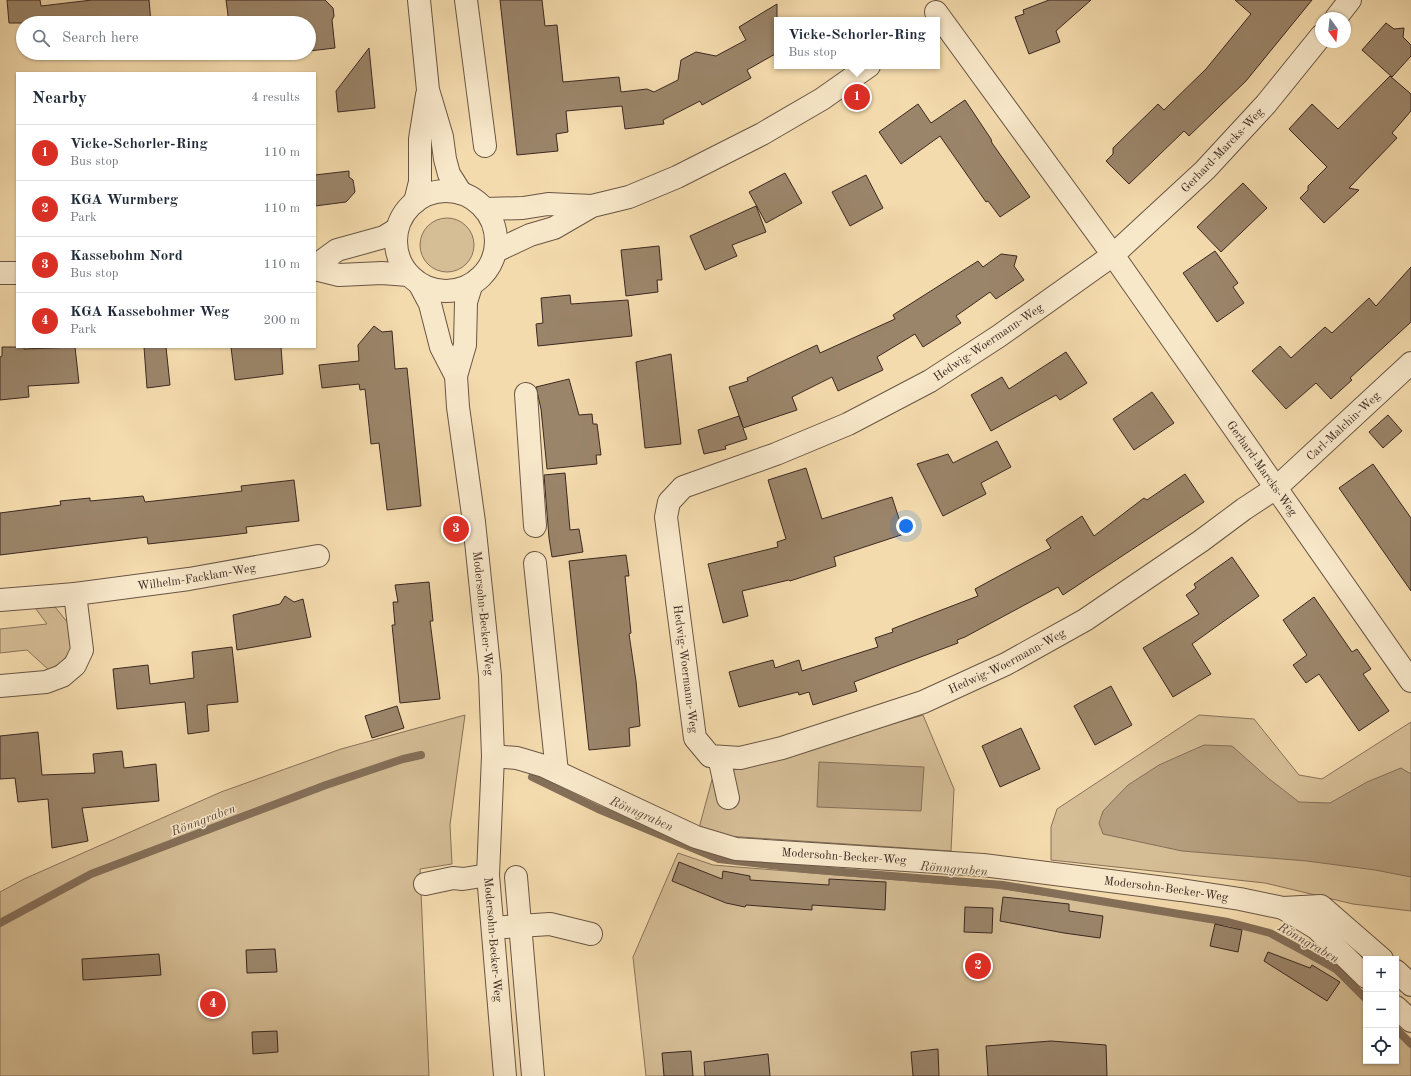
<!DOCTYPE html>
<html lang="en">
<head>
<meta charset="utf-8">
<style>
  body { margin:0; font-family:"Old Standard TT",serif; background:#f2f2f3; color:#1f2937 }
  .controls { position:absolute; right:12px; bottom:12px; display:grid; overflow:hidden; border-radius:0px; box-shadow:0 1px 3px #0004 }
  .controls button { width:36px; height:36px; display:grid; place-items:center; padding:0; border:0; border-bottom:1px solid #e0e1e3; background:#fff; color:#1f2937; font:20px sans-serif }
  .compass { position:absolute; left:1315px; top:12px; width:36px; height:36px; border-radius:50%; background:#fff; box-shadow:0 1px 3px #0004; rotate:165deg }
  .you { position:absolute; left:906px; top:526px; width:14px; height:14px; margin:-10px; border:3px solid #fff; border-radius:50%; background:#1a73e8; box-shadow:0 0 0 6px #1a73e833 }
  .badge { display:grid; place-items:center; width:26px; height:26px; border-radius:50%; background:#d93025; color:#fff; font-size:13px; font-weight:700 }
  .pin { position:absolute; translate:-50% -50%; border:2px solid #fff; box-shadow:0 1px 4px #0006 }
  .popup { position:absolute; left:774px; top:17px; width:166px; height:52px; box-sizing:border-box; display:grid; place-content:center; border-radius:0px; background:#fff; filter:drop-shadow(0 1px 3px #0005); font-size:13px; white-space:nowrap; color:#747a83 }
  .popup b { font-size:15px; color:#1f2937 }
  .popup::after { content:''; position:absolute; left:50%; top:100%; margin-left:-8px; border:8px solid transparent; border-top-color:#fff }
  .list { margin:0; padding:0; list-style:none }
  h2 { display:flex; justify-content:space-between; align-items:center; height:52px; margin:0; padding:0 16px; font-size:17px }
  h2 small { font-size:13px; font-weight:400; color:#747a83 }
  .list li { display:grid; grid-template-columns:26px 1fr auto; gap:12px; align-items:center; box-sizing:border-box; height:56px; padding:0 16px; border-top:1px solid #e0e1e3 }
  .list b { display:block; font-size:15px; white-space:nowrap }
  .list p { margin:0; font-size:13px; white-space:nowrap; color:#747a83 }
  .list em { font-size:13px; font-style:normal; color:#747a83 }
  .icon { flex:none; width:22px; height:22px; fill:none; stroke:currentColor; stroke-width:2; stroke-linecap:round; stroke-linejoin:round }
  .map { position:relative; flex:none; width:1411px; height:1076px; overflow:hidden }
  .search { position:absolute; background:#fff; box-shadow:0 1px 3px #0004; left:16px; top:16px; width:300px; height:44px; display:flex; align-items:center; gap:10px; box-sizing:border-box; padding:0 14px; border-radius:22px; color:#747a83; font-size:15px }
  .panel { position:absolute; background:#fff; box-shadow:0 1px 3px #0004; left:16px; top:72px; width:300px; height:276px; border-radius:0px }
  .map>svg:first-child { display:block }
  .green { fill:#d5bd95; stroke:#88725b }
  .water { fill:#b59e7d; stroke:#846f58 }
  .lines { fill:none; stroke-linecap:round; stroke-linejoin:round }
  .stream { stroke:#846f58; stroke-width:8 }
  .building { fill:#9b856a; stroke:#3b2821 }
  .minor-casing { stroke:#695544; stroke-width:24 }
  .minor { stroke:#f8e8ca; stroke-width:22 }
  .labels { text-anchor:middle; stroke-width:3; stroke-linejoin:round; paint-order:stroke }
  .street-label { font-size:12px; fill:#3b2821; stroke:#f8e8ca }
  .water-label { font-size:13px; font-style:italic; fill:#604b3d; stroke:#f8e8ca }
</style>
</head>
<body>
<div class="map">
<svg width="1411" height="1076" viewBox="0 0 1411 1076">
  <rect width="100%" height="100%" fill="#f4dbad"/>
  <filter id="stains"><feTurbulence type="fractalNoise" baseFrequency=".005" numOctaves="4"/><feColorMatrix values="0 0 0 0 .2 0 0 0 0 .09 0 0 0 0 .02 0 0 0 .5 -.17"/></filter>
  <radialGradient id="worn" r=".72"><stop offset=".6" stop-color="#630" stop-opacity="0"/><stop offset="1" stop-color="#630" stop-opacity=".3"/></radialGradient>
  <path class="green" d="M420 245a27 27 0 1 1 54 0a27 27 0 1 1-54 0Z
    M33,605L55,607L68,623L72,649L62,662L49,670L27,650L0,653V629L47,624Z
    M465,715L450,825L452,864L420,869L429,1076H0V892L24,879L221,792L341,749Z
    M923,715L954,789L951,851L726,836L699,828L713,776Z
    M1199,715L1254,719L1299,775L1322,779L1411,722V911L1353,904L1265,883L1051,860V827L1057,809Z
    M678,853L713,865L996,888L1228,923L1268,934L1339,975L1366,1002V1061H1396V1032L1411,1046V1076H646L633,957Z"/>
  <path class="water" d="M1204,745L1232,746L1268,778L1299,802L1330,803L1367,782L1401,768L1411,774V877L1375,870L1307,861L1182,851L1103,834L1099,823L1103,811L1128,785L1159,765Z
    M819,762L924,767L921,811L817,807Z"/>
  <g class="lines">
    <path class="stream" d="M532,777L598,809L719,859L806,869L1003,885L1228,922L1270,933L1335,968L1366,999
      M0,923L91,874L326,785L403,759L421,755
      M1396,1029L1411,1044"/>
  </g>
  <path class="building" d="M7,0H40L41,6L92,0H149L151,23H9Z
    M226,0H325L333,8L334,16L332,20L335,48L309,51V23H229Z
    M500,0H542L545,26L557,25L563,82L619,77L621,92L647,89L654,92L678,80L681,60L696,52L716,56L746,40L739,27L777,4V53L747,70L751,78L702,105L700,101L663,120L664,124L625,129L622,106L566,111L568,132L556,134L558,151L517,155Z
    M1049,0H1091L1056,31L1060,42L1029,54L1015,17L1024,14L1023,10Z
    M1235,0H1312L1246,81L1189,136L1184,131L1129,184L1106,161L1113,154V148L1158,104L1164,110L1206,69L1251,14Z
    M1386,23L1394,29L1404,28L1403,37L1411,45V56L1392,77L1362,50Z
    M369,48L375,108L338,112L336,91Z
    M1390,76L1411,94V111L1392,133L1397,138L1349,188L1359,190L1324,223L1300,198L1308,190V186L1327,167L1289,129L1312,104L1338,129Z
    M965,100L991,139L992,143L1030,197L1000,217L988,201L986,202L940,136L901,164L879,132L918,104L931,123Z
    M349,171V177L353,180L355,192L346,202L315,206V175Z
    M785,173L802,203L766,223L749,192Z
    M866,175L883,208L850,226L832,192Z
    M1243,183L1267,208L1221,252L1197,227Z
    M756,206L766,232L732,245L737,256L705,270L690,236Z
    M659,246L662,280H657L658,292L626,296L621,250Z
    M1215,251L1238,283L1233,287L1244,303L1217,322L1183,273Z
    M1001,254L1017,256L1014,266L1024,280L996,299L990,292L956,316L961,323L923,347L915,334L877,357L883,370L838,391L832,377L792,397L797,410L743,428L747,439L725,446L726,449L704,454L698,430L739,416L743,427L729,387L748,381L747,378L817,345L820,353L895,319L893,315L978,261L983,267Z
    M1411,267V322L1350,378L1352,380L1331,399L1316,383L1286,409L1252,371L1280,346L1291,358L1325,327L1332,333L1369,298L1376,306Z
    M570,295L571,304L628,300L632,336L538,346L536,324L543,323L541,298Z
    M374,326L382,332L392,331L395,369L407,368L421,506L387,510L379,443L371,444L365,389L360,390L359,384L322,388L319,365L359,361L358,345Z
    M2,347H24V349L75,347L79,383L28,386L29,397L0,400V357L2,356Z
    M144,347H166L170,385L147,388Z
    M231,347H281L283,374L235,380Z
    M1066,352L1087,383L1060,400L1056,395L991,431L971,395L1002,377L1009,389Z
    M671,354L681,444L645,448L636,362Z
    M569,379L579,415L592,414L593,424H597L601,455H596L597,464L547,469L541,409L536,387Z
    M1152,392L1174,423L1134,450L1113,419Z
    M1388,415L1402,431L1383,448L1369,432Z
    M997,441L1011,467L981,483L986,494L943,516L917,464L948,454L953,463Z
    M1373,464L1411,518V591L1339,488Z
    M806,468L822,519L892,497L904,534L834,557L836,566L790,581L789,580L742,591L748,616L723,623L708,564L778,547L777,542L786,539L768,480Z
    M565,473L570,530L579,529L583,552L552,557L549,538L544,475Z
    M1185,474L1204,502L1063,595L1058,587L965,637L957,640L958,643L854,682L857,691L813,705L809,692L799,695L798,692L739,707L729,672L773,660L775,668L799,660L802,671L878,647L875,638L893,632L892,629L978,596L975,589L1051,548L1046,540L1082,516L1094,536L1144,498L1147,500Z
    M294,480L299,521L246,527L247,533L222,536L148,544L147,537L0,555V513L61,505L60,501L90,498V501L143,496L145,502L217,494L242,491L241,486Z
    M626,555L629,576H625L631,633L629,634L636,681L640,726L629,728L630,746L589,750L569,561Z
    M1232,557L1259,596L1192,644L1211,674L1173,697L1143,648L1199,614L1186,595L1196,588L1194,584Z
    M429,582L433,621H430L440,699L400,703L392,625H395L393,602H398L395,585Z
    M285,596L294,602L303,599L311,637L237,650L233,615L280,604Z
    M1314,597L1352,652L1357,649L1371,669L1363,674L1389,711L1359,731L1319,674L1306,683L1293,665L1307,655L1283,620Z
    M232,647L238,702L207,705L209,731L188,734L185,702L117,709L113,669L148,665L150,684L194,678L192,652Z
    M1111,686L1132,725L1095,745L1074,706Z
    M397,706L404,728L372,738L365,716Z
    M1021,728L1040,769L1000,787L982,746Z
    M38,732L42,775L95,773L93,754L122,751L124,768L156,764L159,801L82,808L88,841L52,848L48,799L18,802L15,778L0,779V736Z
    M679,862L722,879L723,871L750,876V880L829,885V879L886,882L885,910L812,905V910L746,905L745,907L726,903L672,881Z
    M1003,897L1069,904V911L1103,916L1100,938L1064,933L1000,921Z
    M965,907L993,908L992,933L964,932Z
    M1215,924L1242,930L1238,952L1210,946Z
    M275,949L277,972L247,973L246,950Z
    M1268,952L1310,968L1312,965L1340,982L1327,1001L1264,961Z
    M159,954L161,975L83,980L82,959Z
    M277,1031L278,1052L253,1054L252,1032Z
    M1051,1041L1106,1045L1107,1076H988L986,1046Z
    M938,1049L939,1076H913L911,1052Z
    M691,1051L693,1076H664L662,1053Z
    M768,1054L770,1076H705L704,1062Z"/>
  <g class="lines">
    <g class="minor-casing">
      <g id="minor">
        <path d="M419,0L428,90L442,137L445,159L449,174L461,193"/>
        <path d="M466,0L485,146"/>
        <path id="s1" d="M936,12L1113,255L1411,681"/>
        <path d="M1336,18L1350,0"/>
        <path id="s2" d="M1321,36L1266,104L1205,170L1113,255L999,336L930,381L848,424L776,454L683,487L669,502L666,517L695,738L710,756L740,758L782,748L923,702L1006,664L1085,620L1201,541L1244,509L1276,488L1411,363"/>
        <circle cx="446" cy="241" r="50"/>
        <path d="M415,202L420,182V139L427,95"/>
        <path d="M485,209L523,208L548,204L592,206"/>
        <path d="M496,251L530,235L554,228L592,206L629,197L677,177L762,134L822,99L869,66"/>
        <path d="M315,266L337,250L384,237L397,229"/>
        <path d="M315,269L339,275L382,273L408,275"/>
        <path d="M0,273H17"/>
        <path d="M420,285L430,304L441,347L456,376"/>
        <path id="s3" d="M471,286L466,302L465,345L456,376L458,407L474,522L490,676L493,756L488,875L505,1076"/>
        <path d="M526,394L535,526"/>
        <path d="M535,563L557,772"/>
        <path id="s4" d="M0,600L75,594L189,579L318,556"/>
        <path d="M0,686L46,682L62,676L75,665L82,650L75,594"/>
        <path id="s5" d="M493,756L517,758L544,766L696,837L736,849L983,865L1181,890L1240,899L1283,908L1321,906L1382,959"/>
        <path d="M719,757L728,798"/>
        <path d="M516,877L533,1076"/>
        <path d="M425,884L453,878L463,879L488,875"/>
        <path d="M1283,908L1316,928L1366,977"/>
        <path d="M505,927L550,924L591,934"/>
        <path d="M1396,971L1411,985"/>
        <path d="M1396,1007L1411,1021"/>
      </g>
    </g>
    <use href="#minor" class="minor"/>
  </g>
  <g class="labels">
    <g class="street-label">
      <text transform="translate(1222 150) rotate(-46)" y="4">Gerhard-Marcks-Weg</text>
      <text transform="translate(988 342) rotate(-34)" y="4">Hedwig-Woermann-Weg</text>
      <text dy="4" stroke="none"><textPath href="#s2" startOffset="1803">Carl-Malchin-Weg</textPath></text>
      <text dy="4" stroke="none"><textPath href="#s1" startOffset="561">Gerhard-Marcks-Weg</textPath></text>
      <text dy="4" stroke="none"><textPath href="#s4" startOffset="198">Wilhelm-Facklam-Weg</textPath></text>
      <text dy="4" stroke="none"><textPath href="#s3" startOffset="331">Modersohn-Becker-Weg</textPath></text>
      <text dy="4" stroke="none"><textPath href="#s2" startOffset="1391">Hedwig-Woermann-Weg</textPath></text>
      <text dy="4" stroke="none"><textPath href="#s2" startOffset="983">Hedwig-Woermann-Weg</textPath></text>
      <text dy="4" stroke="none"><textPath href="#s5" startOffset="370">Modersohn-Becker-Weg</textPath></text>
      <text dy="4" stroke="none"><textPath href="#s5" startOffset="694">Modersohn-Becker-Weg</textPath></text>
      <text dy="4" stroke="none"><textPath href="#s3" startOffset="658">Modersohn-Becker-Weg</textPath></text>
    </g>
    <g class="water-label">
      <text transform="translate(642 813) rotate(24)" y="5">Rönngraben</text>
      <text transform="translate(203 819) rotate(-21)" y="5">Rönngraben</text>
      <text transform="translate(954 868) rotate(5)" y="5">Rönngraben</text>
      <text transform="translate(1309 942) rotate(30)" y="5">Rönngraben</text>
    </g>
  </g>
  <rect width="100%" height="100%" filter="url(#stains)"/>
  <rect width="100%" height="100%" fill="url(#worn)"/>
</svg>
<div class="controls">
<button>+</button>
<button>−</button>
<button><svg class="icon" aria-label="locate" viewBox="0 0 24 24"><circle cx="12" cy="12" r="6"/><path d="M12 2v4M12 18v4M2 12h4M18 12h4"/></svg></button>
</div>
<svg class="compass" viewBox="-18 -18 36 36"><path d="M0-13l5 13h-10z" fill="#e53935"/><path d="M0 13l5-13h-10z" fill="#747a83"/></svg>
<div class="you"></div>
<div class="pin badge" style="left:857px;top:97px">1</div>
<div class="popup"><b>Vicke-Schorler-Ring</b>Bus stop</div>
<div class="pin badge" style="left:978px;top:966px">2</div>
<div class="pin badge" style="left:456px;top:529px">3</div>
<div class="pin badge" style="left:213px;top:1004px">4</div>
<div class="search"><svg class="icon" aria-label="search" viewBox="0 0 24 24"><circle cx="10" cy="10" r="6"/><path d="M15 15l6 6"/></svg>Search here</div>
<section class="panel">
<h2>Nearby<small>4 results</small></h2>
<ul class="list">
<li><span class="badge">1</span><div><b>Vicke-Schorler-Ring</b><p>Bus stop</p></div><em>110 m</em></li>
<li><span class="badge">2</span><div><b>KGA Wurmberg</b><p>Park</p></div><em>110 m</em></li>
<li><span class="badge">3</span><div><b>Kassebohm Nord</b><p>Bus stop</p></div><em>110 m</em></li>
<li><span class="badge">4</span><div><b>KGA Kassebohmer Weg</b><p>Park</p></div><em>200 m</em></li>
</ul>
</section>
</div>
</body>
</html>
